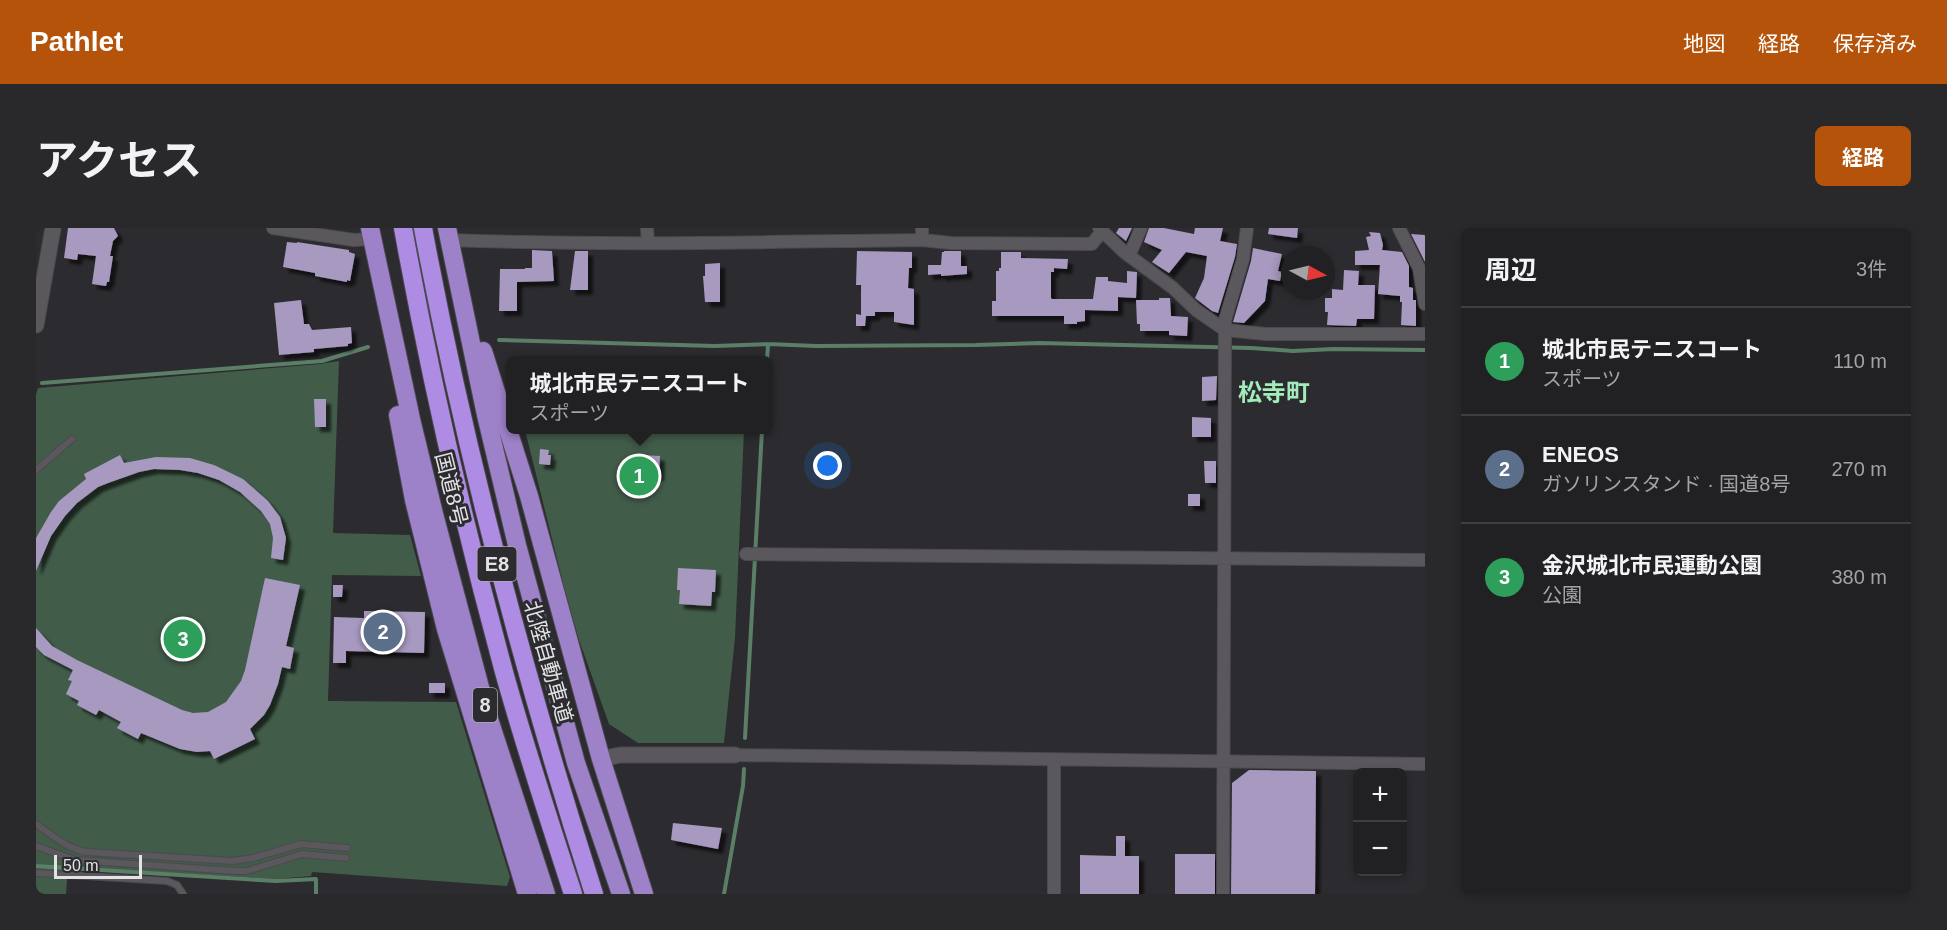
<!DOCTYPE html>
<html lang="ja">
<head>
<meta charset="utf-8">
<style>
  body { margin:0; font-family:Arial,"Noto Sans JP",sans-serif; background:#29282b; color:#f1f3f6 }
  .controls { position:absolute; right:18px; bottom:18px; display:grid; overflow:hidden; border-radius:9px; box-shadow:0 3px 9px #0003 }
  .controls button { width:54px; height:54px; display:grid; place-items:center; padding:0; border:0; border-bottom:2px solid #3e3e41; background:#212023; color:#f1f3f6; font:30px sans-serif }
  .compass { position:absolute; left:1245px; top:18px; width:54px; height:54px; border-radius:50%; background:#212023; box-shadow:0 3px 9px #0003; rotate:97deg }
  .scale { position:absolute; left:18px; bottom:15px; width:88px; box-sizing:border-box; padding-left:6px; border:3px solid #e3e2e5; border-top:0; font-size:16px; line-height:21px; white-space:nowrap; color:#e3e2e5; -webkit-text-stroke:4px #2c2b2f; paint-order:stroke }
  .you { position:absolute; left:792px; top:238px; width:21px; height:21px; margin:-15px; border:4px solid #fff; border-radius:50%; background:#1a73e8; box-shadow:0 0 0 9px #1a73e833 }
  .badge { display:grid; place-items:center; width:39px; height:39px; border-radius:50%; background:#b45309; color:#fff; font-size:20px; font-weight:700 }
  .pin { position:absolute; translate:-50% -50%; border:3px solid #fff; box-shadow:0 2px 6px #0006 }
  .popup { position:absolute; left:470px; top:128px; width:267px; height:78px; box-sizing:border-box; display:grid; place-content:center; border-radius:9px; background:#212023; filter:drop-shadow(0 2px 4px #0005); font-size:20px; white-space:nowrap; color:#a2a3a6 }
  .popup b { font-size:22px; color:#f1f3f6 }
  .popup::after { content:''; position:absolute; left:50%; top:100%; margin-left:-12px; border:12px solid transparent; border-top-color:#212023 }
  .list { margin:0; padding:0; list-style:none }
  h2 { display:flex; justify-content:space-between; align-items:center; height:78px; margin:0; padding:0 24px; font-size:26px }
  h2 small { font-size:20px; font-weight:400; color:#a2a3a6 }
  .list li { display:grid; grid-template-columns:39px 1fr auto; gap:18px; align-items:center; box-sizing:border-box; height:108px; padding:0 24px; border-top:2px solid #3e3e41 }
  .list b { display:block; font-size:22px; white-space:nowrap }
  .list p { margin:0; font-size:20px; white-space:nowrap; color:#a2a3a6 }
  .list em { font-size:20px; font-style:normal; color:#a2a3a6 }
  .map { position:relative; flex:none; width:1389px; height:666px; overflow:hidden; border-radius:9px }
  header { display:flex; align-items:center; gap:36px; box-sizing:border-box; height:84px; padding:0 30px; background:#b45309; color:#fff }
  header strong { font-size:28px }
  nav { display:flex; gap:33px; margin-inline-start:auto; font-size:21px }
  .intro { display:flex; align-items:center; justify-content:space-between; box-sizing:border-box; height:144px; padding:0 36px }
  h1 { margin:0; font-size:42px }
  .button { padding:15px 27px; border-radius:9px; background:#b45309; color:#fff; font-size:21px; font-weight:700 }
  main { display:flex; gap:36px; padding:0 36px }
  aside { flex:1; background:#212023; border-radius:9px; box-shadow:0 3px 9px #0003 }
  .map>svg:first-child { display:block }
  .green { fill:#425c4a }
  .lines { fill:none; stroke-linecap:round; stroke-linejoin:round }
  .stream { stroke:#5a7f66; stroke-width:4 }
  .building { fill:#a799bf; filter:url(#shadow) }
  .service-casing { stroke:#4a494d; stroke-width:8 }
  .minor-casing { stroke:#4a494d; stroke-width:14 }
  .tertiary-casing { stroke:#4a494d; stroke-width:17 }
  .trunk-casing { stroke:#4a494d; stroke-width:20 }
  .motorway-casing { stroke:#4a494d; stroke-width:20 }
  .service { stroke:#5a585d; stroke-width:6 }
  .minor { stroke:#5a585d; stroke-width:12 }
  .tertiary { stroke:#5a585d; stroke-width:15 }
  .trunk { stroke:#9e82c9; stroke-width:18 }
  .motorway { stroke:#af8ce4; stroke-width:18 }
  .labels { text-anchor:middle; stroke-width:6; stroke-linejoin:round; paint-order:stroke }
  .shield { fill:#2c2b2f; stroke:#acabae; stroke-width:1.5 }
  .shield-label { font-size:20px; font-weight:bold; fill:#e3e2e5 }
  .street-label { font-size:21px; fill:#e3e2e5; stroke:#2c2b2f }
  .quarter-label { font-size:24px; font-weight:bold; fill:#a3ecba; stroke:#2c2b2f }
</style>
</head>
<body>
<header>
<strong>Pathlet</strong>
<nav><a>地図</a><a>経路</a><a>保存済み</a></nav>
</header>
<div class="intro"><h1>アクセス</h1><a class="button">経路</a></div>
<main>
<div class="map">
<svg width="1389" height="666" viewBox="0 0 1389 666">
  <defs>
    <filter id="shadow"><feDropShadow dx="5" dy="5" stdDeviation="1.5" flood-color="#0009"/></filter>
  </defs>
  <rect width="100%" height="100%" fill="#2c2b2f"/>
  <path class="green" d="M303,133L297,305L374,307L385,348L296,347L292,473L420,474L474,649L471,658L276,644L275,648L240,651L32,639L30,666H0V167L2,160L284,136Z
    M489,202H708L699,410L688,515H602L573,496L543,412L529,363Z"/>
  <g class="lines">
    <path class="stream" d="M463,112L679,118L732,116L780,118L940,117L1003,115L1215,120L1257,123L1297,121L1389,122
      M731,132L732,116
      M6,155L286,133L332,119
      M709,510L726,202
      M0,638L240,653L280,651V666
      M688,666L707,558L708,541"/>
  </g>
  <path class="building" d="M32,0H78L82,8L77,13L74,28H77L73,54H71L70,58L56,56L60,28L42,26L41,32L28,30Z
    M1083,0H1096L1090,13L1080,5Z
    M1113,0H1128L1158,6L1159,0H1187L1184,13L1201,16L1199,29L1182,85L1176,83L1159,70L1168,50L1171,28L1150,24L1133,45L1116,34L1126,22L1108,14Z
    M1233,0H1262L1261,10L1232,6Z
    M1333,4L1344,5L1347,17L1346,22L1366,24L1373,38V59L1377,60V72H1380V98L1365,97L1366,74H1364V68L1342,66L1344,37H1319V23L1333,22L1330,9L1335,8Z
    M1375,6L1389,7V34Z
    M251,14L261,15V14L313,22V24L319,26L314,53L311,52V54L279,48V45L247,39Z
    M1217,20L1246,26L1242,43L1246,44L1244,53L1232,51L1229,73L1208,95L1197,94L1215,33Z
    M496,22L516,23L518,53L481,54V83H463L464,41H489V40H496Z
    M539,23H552V62H534Z
    M821,23L876,24V40H873L872,60L878,61V97L858,94V84H839V88H830L829,98H820V86L825,87V57H820Z
    M908,23H925V38H931V46L905,48V46L892,47V37H905L906,24H908Z
    M965,24H985V30L1032,31L1031,41L1018,40V44H1015V70L1016,71H1057L1060,49H1072V53L1091,55V43L1101,44L1100,70L1082,69V83L1049,82V93L1041,94V96H1028V88H956V73H960V43H963V40H965Z
    M684,35V74H669L667,48H669V36Z
    M1308,42L1323,43L1322,57H1339L1338,91H1321L1320,98L1291,97L1292,84H1289V70H1296V61L1307,62Z
    M1123,70H1134L1135,88L1152,89L1151,108L1133,107V103H1104V96H1101L1100,72H1123Z
    M265,72L268,96H273L276,102L315,99L316,115L312,116V118L278,121V124L243,127L238,75Z
    M1181,148L1180,172L1166,173V149Z
    M278,171H290V199H279Z
    M1156,189L1175,190V209H1156Z
    M504,221L513,222L512,227H515L514,237L503,236Z
    M84,227L88,235L120,229L154,230L178,237L207,251L232,273L244,289L250,310L247,332L235,330L237,310L234,296L225,283L204,264L183,252L162,245L144,242L118,241L103,244L72,255L62,259L41,275L29,288L15,308L0,343V310L15,284L23,273L50,251L48,246Z
    M606,227L624,228L623,248L605,247Z
    M1168,233H1180V255H1169Z
    M1152,266H1164V278H1152Z
    M642,340L680,342L679,364H676L675,378L643,376L644,362H641Z
    M229,350L264,357L250,418L258,420L254,441L246,439L242,456L234,477L228,487L214,501L219,511L178,531L174,523L161,524L144,521L105,505L102,511L81,500L85,494L63,482L60,487L41,477L43,473L30,466L36,453L32,452L37,442L8,427L0,419V400L16,418L41,432L146,482L157,485L172,484L190,474L205,453L209,442Z
    M297,357H307L306,369H297Z
    M328,383L389,384L388,425L310,423V435H297L298,389L328,390Z
    M393,455H409V465H393Z
    M1213,542L1280,543L1279,666H1195L1196,555Z
    M637,595L686,600L682,621L635,612Z
    M1080,608H1089V628H1103V666H1044V627L1080,628Z
    M1139,626H1179V666H1139Z"/>
  <g class="lines">
    <g class="service-casing">
      <path id="service" d="M0,242L36,211
        M0,596C16,607 31,621 51,624L197,633L217,630L265,616L311,620
        M0,618L39,632L199,643H211L266,626L310,630
        M0,645L131,653L141,657L147,666"/>
    </g>
    <g class="minor-casing">
      <path id="minor" d="M237,0L318,12L336,11
        M611,0L612,15
        M1063,0L1088,24L1137,60L1160,82L1189,102L1230,106H1389
        M1363,0L1383,40L1389,76
        M413,12C570,18 728,14 886,12V0
        M886,12L915,15L1056,16L1066,3
        M1093,28L1105,0
        M710,326L1389,332
        M699,527L1389,536
        M1018,531V666
        M1187,666L1189,102V92L1207,31L1211,0"/>
    </g>
    <g class="tertiary-casing">
      <path id="tertiary" d="M0,97L17,0
        M565,531L584,527H699"/>
    </g>
    <g class="trunk-casing">
      <path id="trunk" d="M334,0L375,191L398,286L450,482L510,666
        M411,0L450,187L481,317L540,535L585,666
        M447,123L493,268L565,531L608,666
        M362,187L378,272L410,401L491,666"/>
    </g>
    <g class="motorway-casing">
      <path id="motorway" d="M367,0C394,149 428,297 468,444C489,519 513,592 537,666
        M387,0C429,226 488,447 558,666"/>
    </g>
    <use href="#service" class="service"/>
    <use href="#minor" class="minor"/>
    <use href="#tertiary" class="tertiary"/>
    <use href="#trunk" class="trunk"/>
    <use href="#motorway" class="motorway"/>
  </g>
  <g class="labels">
    <g class="shield">
      <rect x="441.5" y="319" width="39" height="34" rx="4.5"/>
      <rect x="437" y="460" width="24" height="34" rx="4.5"/>
    </g>
    <g class="shield-label">
      <text x="461" y="343">E8</text>
      <text x="449" y="484">8</text>
    </g>
    <g class="street-label">
      <text transform="translate(415 261) rotate(76)" y="7">国道8号</text>
      <text transform="translate(512 434) rotate(74)" y="7">北陸自動車道</text>
    </g>
    <g class="quarter-label">
      <text x="1238" y="173">松寺町</text>
    </g>
  </g>
</svg>
<div class="controls">
<button>+</button>
<button>−</button>
</div>
<svg class="compass" viewBox="-18 -18 36 36"><path d="M0-13l5 13h-10z" fill="#e53935"/><path d="M0 13l5-13h-10z" fill="#a2a3a6"/></svg>
<div class="scale">50 m</div>
<div class="you"></div>
<div class="pin badge" style="left:603px;top:248px;background:#2e9e5b">1</div>
<div class="popup"><b>城北市民テニスコート</b>スポーツ</div>
<div class="pin badge" style="left:347px;top:404px;background:#5c6f8a">2</div>
<div class="pin badge" style="left:147px;top:411px;background:#2e9e5b">3</div>
</div>
<aside>
<h2>周辺<small>3件</small></h2>
<ul class="list">
<li><span class="badge" style="background:#2e9e5b">1</span><div><b>城北市民テニスコート</b><p>スポーツ</p></div><em>110 m</em></li>
<li><span class="badge" style="background:#5c6f8a">2</span><div><b>ENEOS</b><p>ガソリンスタンド · 国道8号</p></div><em>270 m</em></li>
<li><span class="badge" style="background:#2e9e5b">3</span><div><b>金沢城北市民運動公園</b><p>公園</p></div><em>380 m</em></li>
</ul>
</aside>
</main>
</body>
</html>
